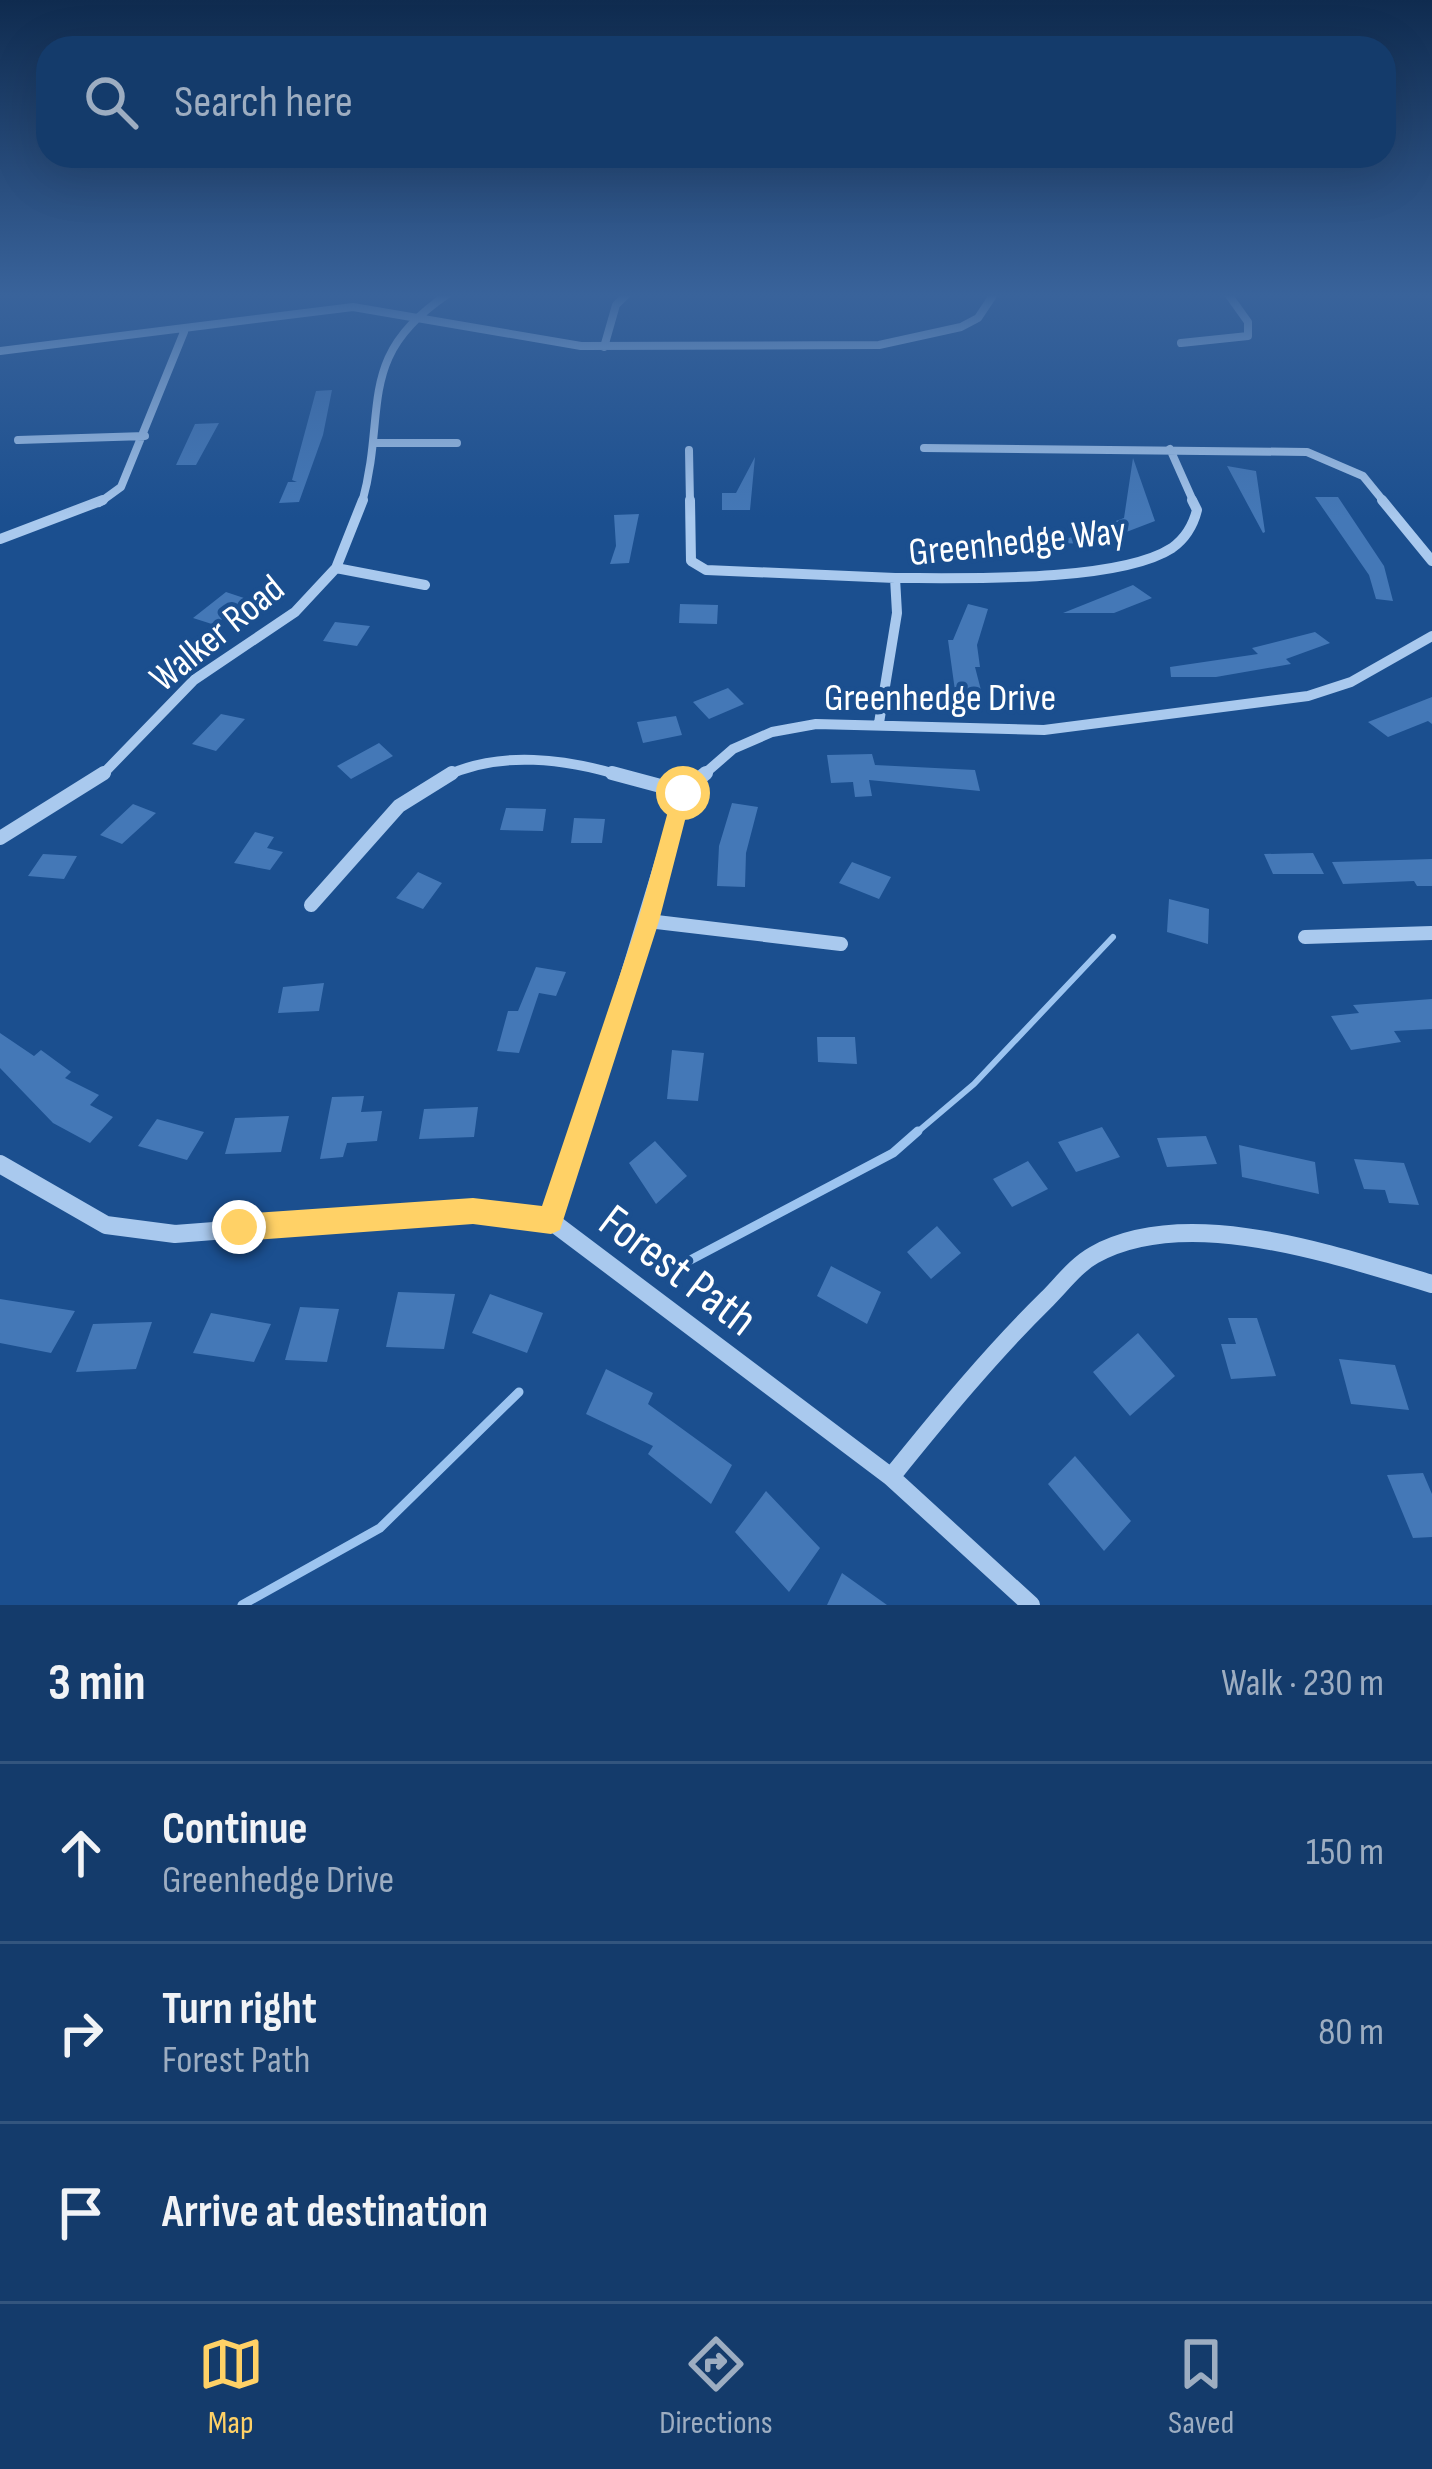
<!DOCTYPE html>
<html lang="en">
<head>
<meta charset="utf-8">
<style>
  body { margin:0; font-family:"Sofia Sans Condensed",sans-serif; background:#214673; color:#f1f3f6 }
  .stop { position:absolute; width:36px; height:36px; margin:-27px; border:9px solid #ffd166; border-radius:50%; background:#fff }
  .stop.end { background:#ffd166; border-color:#fff; box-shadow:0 3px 12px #0008 }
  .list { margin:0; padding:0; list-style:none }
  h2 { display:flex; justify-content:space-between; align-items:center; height:156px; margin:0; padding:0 48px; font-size:51px }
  h2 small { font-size:39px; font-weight:400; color:#9dadc1 }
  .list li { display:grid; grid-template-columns:78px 1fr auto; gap:36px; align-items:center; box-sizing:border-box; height:180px; padding:0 48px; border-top:3px solid #33557e }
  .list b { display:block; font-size:45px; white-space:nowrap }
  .list p { margin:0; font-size:39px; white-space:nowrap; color:#9dadc1 }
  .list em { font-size:39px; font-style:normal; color:#9dadc1 }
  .icon { flex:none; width:66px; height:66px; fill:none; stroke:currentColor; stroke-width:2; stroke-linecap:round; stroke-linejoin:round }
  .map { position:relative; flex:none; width:1432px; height:1605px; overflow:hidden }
  .search { position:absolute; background:#143b6b; box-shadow:0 12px 48px #0002; left:36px; right:36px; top:36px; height:132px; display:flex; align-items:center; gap:30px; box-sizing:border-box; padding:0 42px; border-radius:36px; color:#9dadc1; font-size:45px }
  .sheet { height:696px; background:#143b6b }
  nav { display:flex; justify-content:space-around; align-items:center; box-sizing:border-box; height:168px; border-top:3px solid #33557e; background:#143b6b; font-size:33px; color:#9dadc1 }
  nav a { display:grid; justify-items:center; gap:6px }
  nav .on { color:#ffd166 }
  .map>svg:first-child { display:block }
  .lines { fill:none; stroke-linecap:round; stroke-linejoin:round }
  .stream-far1 { stroke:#9cc4f0; stroke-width:6 }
  .stream { stroke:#9cc4f0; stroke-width:9 }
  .building { fill:#4478b7 }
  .minor-far3 { stroke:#a9c9ee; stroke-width:8 }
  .minor-far2 { stroke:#a9c9ee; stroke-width:10 }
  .minor-far1 { stroke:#a9c9ee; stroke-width:14 }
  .minor { stroke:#a9c9ee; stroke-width:18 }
  .route { fill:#ffd166 }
  .labels { text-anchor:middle; stroke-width:9; stroke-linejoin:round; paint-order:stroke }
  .street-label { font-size:39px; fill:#fff; stroke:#1b4f8f }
  .near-street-label { font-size:48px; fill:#fff; stroke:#1b4f8f }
</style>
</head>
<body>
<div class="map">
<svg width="1432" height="1605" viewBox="0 0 1432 1605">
  <rect width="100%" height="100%" fill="#1b4f8f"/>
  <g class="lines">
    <path class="stream-far1" d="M915,1134L974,1084L1113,937"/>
    <path class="stream" d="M679,1266L893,1153L918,1131
      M242,1605L380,1528L519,1392"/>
  </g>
  <path class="building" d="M332,390L323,435L299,502L279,503L288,482H297L292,480L316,391Z
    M219,423L196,465H176L195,424Z
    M755,457L750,510H722V493H736Z
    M1133,458L1155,521L1095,544L1055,543L1124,518Z
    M1227,466L1256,471L1265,532L1263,533Z
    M1315,497H1338L1384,566L1393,601L1376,599L1369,575Z
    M639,514L629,563L610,564L616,546L614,515Z
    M1133,585L1152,598L1114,613H1063Z
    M226,592L247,599L215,625L193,618Z
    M680,604L718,605L717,624L679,623Z
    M968,604L988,609L977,645L980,667H975L983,698H956L948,640H953Z
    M335,622L370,626L357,646L323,641Z
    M1315,632L1330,643L1286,659L1291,664L1216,677H1171L1170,667L1258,654L1252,648Z
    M728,688L744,704L709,719L693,702Z
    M1432,697V724L1428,721L1388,737L1368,722Z
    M221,714L245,719L216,751L192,744Z
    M676,716L682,735L643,743L637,722Z
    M379,743L393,756L351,779L337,766Z
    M872,754L875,765L975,770L980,791L869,780L872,796L855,797L853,782L831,783L827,755Z
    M732,803L758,807L746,853L745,887L717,886L719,846Z
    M133,804L156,813L122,844L100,835Z
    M506,808L546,809L543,831L500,830Z
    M574,818L605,819L602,843H571Z
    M255,832L274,837L267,848L283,852L270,870L234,863Z
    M1313,853L1324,874H1273L1264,854Z
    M43,854L77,856L64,879L28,876Z
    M1432,859V886H1417L1414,881L1343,884L1332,862Z
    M852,862L891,877L879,899L839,883Z
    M418,872L442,883L423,909L396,898Z
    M1169,899L1209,909L1208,944L1167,932Z
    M536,967L566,972L556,996L539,993L519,1053L497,1051L508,1011H518Z
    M324,983L319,1011L278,1013L283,987Z
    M1432,999V1029L1394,1031L1401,1042L1351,1050L1331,1016L1359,1013L1353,1005Z
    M0,1033L34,1056L41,1050L71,1072L65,1078L99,1095L90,1105L113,1117L90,1143L53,1123L0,1068Z
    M817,1037H855L857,1064L818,1062Z
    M672,1050L704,1053L698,1101L667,1099Z
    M364,1096L361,1112L382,1111L377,1141L347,1143L343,1157L320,1159L332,1097Z
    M478,1107L474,1137L419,1139L424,1109Z
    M289,1116L281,1152L225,1154L235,1118Z
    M157,1119L204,1132L187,1160L138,1146Z
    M1102,1127L1120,1157L1076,1172L1058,1142Z
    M1206,1136L1217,1164L1167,1167L1157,1138Z
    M655,1141L687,1176L656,1204L629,1163Z
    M1239,1145L1315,1162L1319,1194L1242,1177Z
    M1354,1159L1404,1163L1419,1205L1389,1203L1385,1190L1364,1189Z
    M1028,1161L1048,1189L1012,1207L993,1179Z
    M937,1226L961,1253L931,1279L907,1252Z
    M831,1266L881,1292L867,1324L817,1296Z
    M398,1292L455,1294L444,1349L386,1347Z
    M490,1294L543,1313L527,1353L472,1333Z
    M0,1299L75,1311L51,1353L0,1343Z
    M300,1307L339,1309L327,1362L285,1360Z
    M211,1313L271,1324L254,1362L193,1353Z
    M1228,1318H1257L1276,1376L1231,1379L1221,1344H1236Z
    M152,1322L136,1369L76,1372L93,1324Z
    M1138,1333L1175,1376L1130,1416L1093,1372Z
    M1339,1359L1395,1365L1409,1410L1351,1404Z
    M606,1369L653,1393L648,1404L732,1465L711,1504L648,1454L653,1446L586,1414Z
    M1075,1456L1131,1521L1104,1551L1048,1484Z
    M1423,1473L1432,1494V1537L1413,1538L1387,1475Z
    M766,1491L820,1548L789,1592L735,1532Z
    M842,1573L887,1605H827Z"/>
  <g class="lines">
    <path class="minor-far3" d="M1181,343L1248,336V322L1228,294
      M604,347L616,305L627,294
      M0,351L353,307L581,346L879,345L961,327L978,318L994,294
      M18,440L145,436
      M373,443H457
      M924,448L1307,452L1363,476L1385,503
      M1170,449L1194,503
      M689,450L690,503
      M99,503L121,487L184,332
      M362,503C388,409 354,357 448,294"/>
    <path class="minor-far2" d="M690,500L691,561L706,570L895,578
      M1382,500L1432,561
      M0,539L103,500
      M336,568L425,585
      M879,723L897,613L895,578C961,578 1118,583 1172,548C1186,538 1193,526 1197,510L1192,500
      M101,776L194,680L295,612L336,568L363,500
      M446,776C500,750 567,759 622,776
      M702,776L733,749L772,732L816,724L1044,730L1308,696L1351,682L1432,636"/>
    <path class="minor-far1" d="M612,773L683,792
      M0,838L104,773
      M311,905L399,806L452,773
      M648,921L841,944
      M1305,937L1432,933
      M579,1134L683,792L706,773"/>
    <path class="minor" d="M0,1164L106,1225L175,1234L473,1211L551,1221L891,1477L1031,1605
      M551,1221L580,1131
      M891,1477C941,1415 991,1354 1047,1299C1062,1284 1076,1265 1094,1255C1187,1203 1337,1256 1432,1284"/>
  </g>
  <linearGradient id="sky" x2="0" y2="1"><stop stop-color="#0f2b4f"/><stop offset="0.57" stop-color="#39639b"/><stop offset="1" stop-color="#39639b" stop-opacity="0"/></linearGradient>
  <rect width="1432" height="518" fill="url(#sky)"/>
  <path class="route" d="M683,786L692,793L659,921L560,1230L551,1234L473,1224L239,1241L230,1237V1218L239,1214L473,1198L542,1206L638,921L673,793Z"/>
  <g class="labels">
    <g class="street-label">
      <text transform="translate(1017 540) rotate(-6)" y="14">Greenhedge Way</text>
      <text transform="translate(216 632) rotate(-39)" y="14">Walker Road</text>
      <text x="940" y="710">Greenhedge Drive</text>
    </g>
    <g class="near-street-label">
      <text transform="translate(679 1269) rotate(37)" y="17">Forest Path</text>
    </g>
  </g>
</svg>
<div class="stop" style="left:683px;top:793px"></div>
<div class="stop end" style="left:239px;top:1227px"></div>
<div class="search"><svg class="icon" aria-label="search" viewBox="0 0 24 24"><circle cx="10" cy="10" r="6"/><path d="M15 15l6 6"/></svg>Search here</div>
</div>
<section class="sheet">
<h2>3 min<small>Walk · 230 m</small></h2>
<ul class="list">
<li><svg class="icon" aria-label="ahead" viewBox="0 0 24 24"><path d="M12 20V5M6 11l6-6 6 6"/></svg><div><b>Continue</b><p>Greenhedge Drive</p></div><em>150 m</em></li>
<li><svg class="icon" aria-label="right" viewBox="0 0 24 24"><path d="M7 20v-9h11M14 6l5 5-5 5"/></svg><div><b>Turn right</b><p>Forest Path</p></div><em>80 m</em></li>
<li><svg class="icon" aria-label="arrive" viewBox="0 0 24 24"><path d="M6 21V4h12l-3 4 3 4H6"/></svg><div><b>Arrive at destination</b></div></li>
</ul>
</section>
<nav>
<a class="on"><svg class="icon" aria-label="map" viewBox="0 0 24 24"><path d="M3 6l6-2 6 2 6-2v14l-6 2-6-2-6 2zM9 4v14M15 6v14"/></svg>Map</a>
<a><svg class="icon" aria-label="directions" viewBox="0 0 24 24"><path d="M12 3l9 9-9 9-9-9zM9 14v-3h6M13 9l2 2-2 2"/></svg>Directions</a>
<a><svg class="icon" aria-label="saved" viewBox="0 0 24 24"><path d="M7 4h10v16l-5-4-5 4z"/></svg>Saved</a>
</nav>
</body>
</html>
